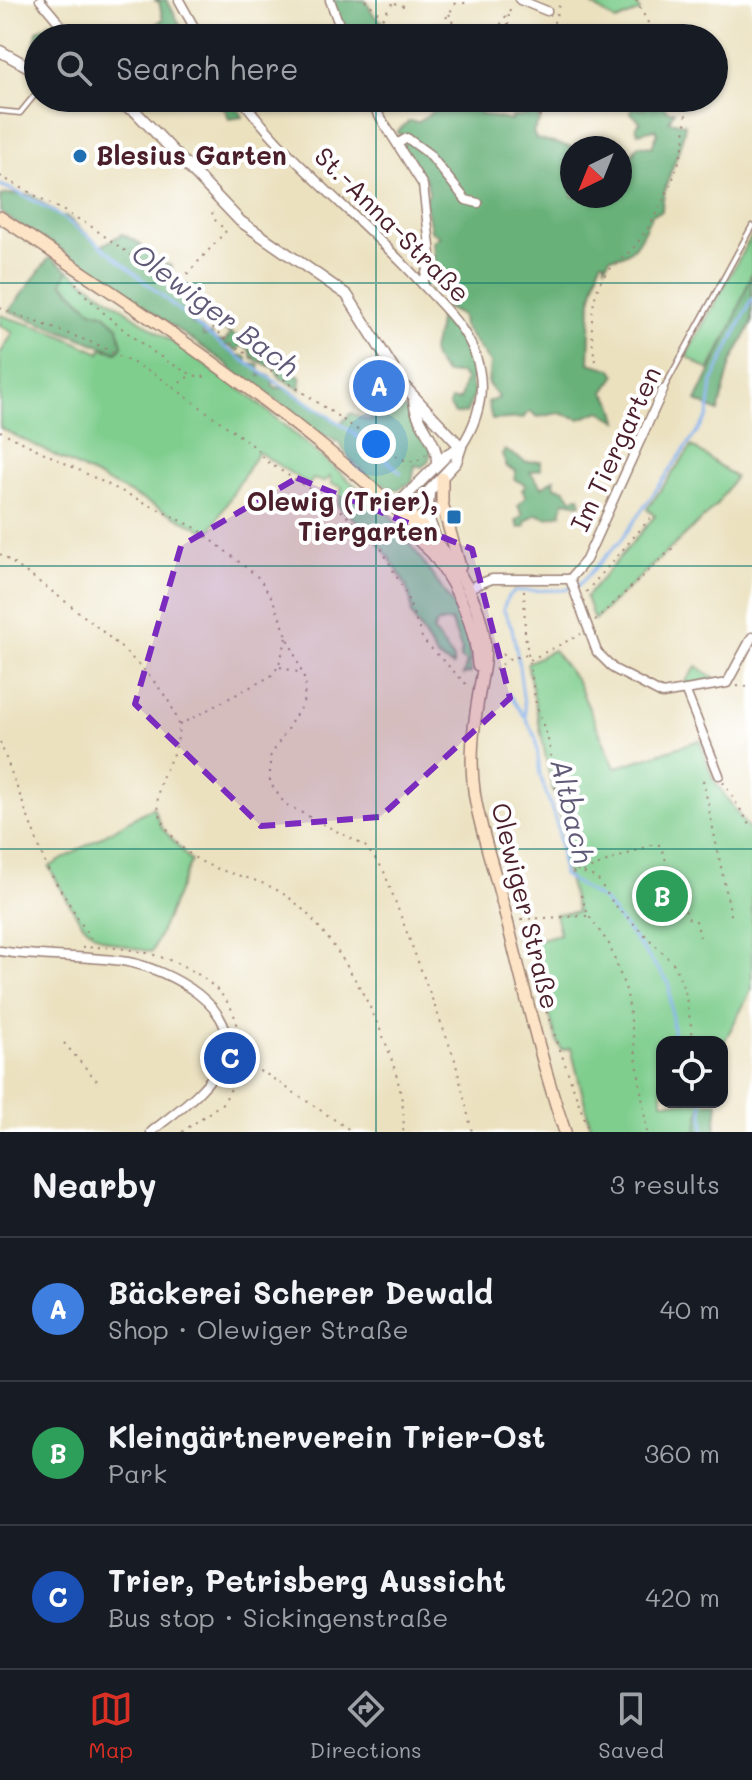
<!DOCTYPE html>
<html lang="en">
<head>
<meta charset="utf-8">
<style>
  body { margin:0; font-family:Mali,sans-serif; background:#242831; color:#f1f3f6 }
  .controls { position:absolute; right:24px; bottom:24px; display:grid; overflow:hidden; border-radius:16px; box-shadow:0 2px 6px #0004 }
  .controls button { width:72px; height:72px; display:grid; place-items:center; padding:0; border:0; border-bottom:2px solid #363941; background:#171b24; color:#f1f3f6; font:40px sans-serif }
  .compass { position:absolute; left:560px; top:136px; width:72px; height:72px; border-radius:50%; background:#171b24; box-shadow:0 2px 6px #0004; rotate:223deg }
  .you { position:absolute; left:376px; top:444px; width:28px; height:28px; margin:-20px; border:6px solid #fff; border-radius:50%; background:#1a73e8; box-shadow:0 0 0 12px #1a73e833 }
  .badge { display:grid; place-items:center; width:52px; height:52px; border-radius:50%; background:#d93025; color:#fff; font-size:26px; font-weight:700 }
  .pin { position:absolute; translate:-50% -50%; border:4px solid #fff; box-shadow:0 2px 8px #0006 }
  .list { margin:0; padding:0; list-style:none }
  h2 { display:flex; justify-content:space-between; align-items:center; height:104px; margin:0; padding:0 32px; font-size:34px }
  h2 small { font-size:26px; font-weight:400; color:#9ea1a6 }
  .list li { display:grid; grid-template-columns:52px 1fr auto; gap:24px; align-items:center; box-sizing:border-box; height:144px; padding:0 32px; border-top:2px solid #363941 }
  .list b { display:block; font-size:30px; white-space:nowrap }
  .list p { margin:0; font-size:26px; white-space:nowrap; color:#9ea1a6 }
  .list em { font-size:26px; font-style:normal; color:#9ea1a6 }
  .icon { flex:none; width:44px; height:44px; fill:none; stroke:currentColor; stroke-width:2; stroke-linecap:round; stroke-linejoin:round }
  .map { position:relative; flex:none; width:752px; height:1132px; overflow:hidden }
  .search { position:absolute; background:#171b24; box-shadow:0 2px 6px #0004; left:24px; right:24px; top:24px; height:88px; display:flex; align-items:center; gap:20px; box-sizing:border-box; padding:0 28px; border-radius:44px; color:#9ea1a6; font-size:30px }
  .sheet { height:536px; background:#171b24 }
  nav { display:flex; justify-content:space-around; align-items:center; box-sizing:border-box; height:112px; border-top:2px solid #363941; background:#171b24; font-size:22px; color:#9ea1a6 }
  nav a { display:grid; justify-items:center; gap:4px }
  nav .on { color:#d93025 }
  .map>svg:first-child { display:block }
  .green { fill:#7fce8e; stroke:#64765c; stroke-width:2 }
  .forest { fill:#67b179; stroke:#586852; stroke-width:2 }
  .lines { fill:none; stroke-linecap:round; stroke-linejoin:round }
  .stream { stroke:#80afea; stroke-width:3 }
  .service-casing { stroke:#9a8075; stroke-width:7 }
  .minor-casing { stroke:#9a8075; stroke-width:11 }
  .tertiary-casing { stroke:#9a8075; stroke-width:13 }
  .secondary-casing { stroke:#9a8075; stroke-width:14 }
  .path { stroke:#9a8075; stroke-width:2; stroke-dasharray:2 6; stroke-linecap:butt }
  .service { stroke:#fff; stroke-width:4 }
  .minor { stroke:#fff; stroke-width:8 }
  .tertiary { stroke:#fff; stroke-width:10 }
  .secondary { stroke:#fee4c6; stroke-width:11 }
  .marked { fill:#7b2cbf; fill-opacity:0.2; stroke:#7b2cbf; stroke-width:6; stroke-dasharray:16 10; stroke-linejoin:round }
  .grid { fill:none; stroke:#0f766e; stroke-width:2; stroke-opacity:0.55 }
  .poi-dot { fill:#1f6fb2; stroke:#fff; stroke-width:3 }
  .labels { text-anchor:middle; stroke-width:8; stroke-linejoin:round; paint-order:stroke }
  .poi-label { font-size:26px; font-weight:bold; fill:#4a1f2b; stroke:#fff; text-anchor:start }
  .street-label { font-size:26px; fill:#4a1f2b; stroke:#fff }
  .water-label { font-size:28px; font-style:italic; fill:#605977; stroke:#fff }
</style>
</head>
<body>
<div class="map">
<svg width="752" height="1132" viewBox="0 0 752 1132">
  <rect width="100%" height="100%" fill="#fff"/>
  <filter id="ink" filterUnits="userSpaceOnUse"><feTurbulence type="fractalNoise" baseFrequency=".0125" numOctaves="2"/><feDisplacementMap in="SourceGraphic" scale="16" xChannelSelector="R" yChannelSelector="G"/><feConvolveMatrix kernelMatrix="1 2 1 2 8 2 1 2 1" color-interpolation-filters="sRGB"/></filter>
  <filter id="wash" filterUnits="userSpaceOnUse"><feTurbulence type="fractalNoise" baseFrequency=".006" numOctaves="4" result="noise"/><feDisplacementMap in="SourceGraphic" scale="32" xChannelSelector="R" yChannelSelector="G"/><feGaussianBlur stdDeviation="1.8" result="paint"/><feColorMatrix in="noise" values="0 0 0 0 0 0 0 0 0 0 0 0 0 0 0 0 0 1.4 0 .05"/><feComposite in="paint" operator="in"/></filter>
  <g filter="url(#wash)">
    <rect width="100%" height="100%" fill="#ebe1bf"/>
    <path class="green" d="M585,0H635L640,11L616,21Z
      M752,235V272L733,324L709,370L686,356Z
      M68,270L247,394L391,516L460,615L468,637L471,673L463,675L467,663L460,658L462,651L451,621L437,623L433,631L453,658V666L438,658L411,614C416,589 379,541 362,525C355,518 345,514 338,505L342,487L332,484L330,477L324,482L313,479L309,485L258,452L209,533L0,428V354L13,333L0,325V315L51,331L100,353L102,349L117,352L122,346L118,326L103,313L91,310L62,282Z
      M692,446L735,477L716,506L594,620L586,597L655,516L647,509Z
      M553,650L577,681L615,768L700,740L712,777L752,834V989L722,1046V1042H662V1102H702L696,1132H592L571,1048L562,1050L557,1041L528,942L560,934L555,914L577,912L562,857L564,828L552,788L527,663Z
      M697,666L715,679L683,685Z
      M153,807L162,828L191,861L152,952C79,938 85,929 49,867Z"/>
    <path class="forest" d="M154,0H167L187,38H144L147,31L163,19L159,2Z
      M327,0H365L374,15L402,38C384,38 364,40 354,27H344Z
      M55,20L63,33L61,38H38V71L32,58L37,31Z
      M182,98C207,98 231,93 243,117L229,119L225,109L207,98L189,103Z
      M429,98H462L455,105L472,104L481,114L511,121V117L526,116L528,108L532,105L540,120L533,132L536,139L576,148H572V196H620V150L633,154L638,145L652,147L658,133L655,129L638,133L636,126L641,122L630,112L633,107L644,109L650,102L654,108L662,105L668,111H674L669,121L685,124C682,154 662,182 662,211L653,214C643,228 638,258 610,257L605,267V261H601L591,300L589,363L612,369L616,375L604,392L613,403L618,421L600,411L580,419L559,413L538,417L530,411L523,418L492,420L488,402L499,398L488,384L490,363L463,326L462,316L446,308L444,296L431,288L434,278L441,273L435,266L433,241L440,237L431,230L425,199L429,192L426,179L402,152L403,138L397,132L409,121L419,122L434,110Z
      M9,194L32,195L61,217L66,216L101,246L122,234L141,244L142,252L154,253L155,262L172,266L171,282C181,284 186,281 191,291L187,293L197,302L189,317L192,324L203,329V336L212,334L214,340L225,342L230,334L216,323L253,348L259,347L279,368L300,376L301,390L279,377L274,368L252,358L250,350L242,345L236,351L227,345L225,348L233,354L247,357V364L259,365L260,376L265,374L271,377L274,387L289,389L340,424L351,413L368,421L395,407L406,409L419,429L424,431L432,448L428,462L422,467L415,465L412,482L397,490L370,479L345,453L340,443L304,426L285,406L238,378L227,364L110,283L87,271L84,264L4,215L0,211V196Z
      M50,257L68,270L62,283L91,310L103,313L118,326L122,346L117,352L9,311Z
      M752,272V323L731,363L718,412L696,401L733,324Z
      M447,315L449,324L460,331L477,370L470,382L475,393L466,413L455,414L449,405L451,400H460L465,379L460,373L446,374C419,346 440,345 439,317Z
      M505,450L526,462L541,461V469L530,472L542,487L554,479L555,487L565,489L572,499L579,496L581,504L564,501L561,514L547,518L536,514L525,522L526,526L519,528L516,521L523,515L518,506L526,496L522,490L526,485L514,479L516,471L507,467L502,454Z
      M702,1102H718L715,1132H696Z"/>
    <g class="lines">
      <path class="stream" d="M0,185C82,216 157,297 227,349C284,390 351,424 401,473
        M508,693L524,716
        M674,1042L669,983L605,902L563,875L558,828L540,775L536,738L526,719L518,659L512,628L503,609L508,596L516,591L564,590L579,585L621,540L708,416L712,382L752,299
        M702,1102L704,1132"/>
    </g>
  </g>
  <g filter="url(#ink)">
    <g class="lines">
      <g class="service-casing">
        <path id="service" d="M0,111L20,113L38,91
          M663,390L752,226"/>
      </g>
      <g class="minor-casing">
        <path id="minor" d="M40,0L72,38
          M179,0L200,38
          M330,0L344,38
          M520,0L547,11
          M241,98C293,168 366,221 424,286C443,306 465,327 475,354C487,387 480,418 461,447
          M368,98L423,185L431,255L423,284
          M397,144L407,138L429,154L466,200L478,203
          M570,579L597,652L614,669L662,694L727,683L752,637
          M570,579L586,560L663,390
          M466,589L492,579H570
          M686,692L719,775
          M0,951C42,958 85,955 128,962C166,969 245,1008 223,1059C209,1090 177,1111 151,1132"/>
      </g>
      <g class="tertiary-casing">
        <path id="tertiary" d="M0,51L38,72
          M85,98L114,102L135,111L240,221L347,295L404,386L461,447
          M414,401C416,424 439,440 437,465
          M429,494L427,514L436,540
          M395,507L448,454L461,447
          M405,517L456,462L461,447"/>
      </g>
      <g class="secondary-casing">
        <path id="secondary" d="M0,217C140,310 280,403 405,517L411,516C451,555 494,610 483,670C475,716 467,756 476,803C484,843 498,881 507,921C525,992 541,1062 565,1132
          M442,478V503L460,567
          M405,517C403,531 425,544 434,555C457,587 476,625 478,665"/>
      </g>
      <path class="path" d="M365,0L404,38
        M636,0L656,38
        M395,3L403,6L400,0
        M464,4L465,0
        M449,14L453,20L450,28
        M382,18L395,0
        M349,25L381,38
        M508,25L509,14
        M433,38L458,0
        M492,38L513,5
        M549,38L561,0
        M561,38V37
        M522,98L531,103L534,98
        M531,103L539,110L540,122
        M0,176L89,225L194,300L206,321L228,341L400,459L416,462L426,454
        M187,274L226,231L213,218L212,211
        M76,283C87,304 178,377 203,377L208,371
        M0,308L98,345L155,374L255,447L269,463L336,506L380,546L405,592L423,640L468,686
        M595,361C591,336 589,304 601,281C608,267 625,258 635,246C660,215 699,138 682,98
        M173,387L191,375
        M0,431L198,529L259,578L272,598L306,683L303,703L270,757V783L285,804L365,846L383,869L455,1060L472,1132
        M0,554C44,585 169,672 178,724C184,761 136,786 170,833C202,879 245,868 285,895C340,931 411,1067 403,1132
        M524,590L525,635L536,704L549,743L556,791L567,821V854L575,877
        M586,592L652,516
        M595,621L677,544
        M496,649L508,659L526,655
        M530,660L581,634
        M280,667L301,673
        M495,670L507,659
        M737,686L752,687
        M179,725L271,676L278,667L287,638
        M0,742L47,868L94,944
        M703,780L732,920
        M723,782L752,828
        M569,867L597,878L613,903L674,964L685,992L694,1042
        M583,871L654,844L660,845L688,918L696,921L700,937
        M581,895L588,915L609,944L627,993L647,1132
        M521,919L535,979L589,1132
        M521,919L587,916
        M82,948C132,943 204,961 231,1008C237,1020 240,1035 243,1049
        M64,1043L98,1082
        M235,1050L243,1049L244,1064L266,1074L353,1132
        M182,1132L224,1102L243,1065"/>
      <use href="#service" class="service"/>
      <use href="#minor" class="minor"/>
      <use href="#tertiary" class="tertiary"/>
      <use href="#secondary" class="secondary"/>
    </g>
  </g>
  <path class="marked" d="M297,478L472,549L510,698L380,817L261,826L135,704L181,546Z"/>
  <path class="grid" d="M376,0V38M376,98V1132M0,283H752M0,566H752M0,849H752"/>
  <g class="poi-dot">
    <circle cx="80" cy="156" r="8"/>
    <rect x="446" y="509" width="16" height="16" rx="4"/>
  </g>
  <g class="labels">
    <g class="poi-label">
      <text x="96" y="165">Blesius Garten</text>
      <text x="438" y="511" text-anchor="end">Olewig (Trier),<tspan x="438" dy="30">Tiergarten</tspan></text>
    </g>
    <g class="street-label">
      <text transform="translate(392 225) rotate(45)" y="9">St.-Anna-Straße</text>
      <text transform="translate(616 449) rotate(-65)" y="9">Im Tiergarten</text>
      <text transform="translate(525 906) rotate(76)" y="9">Olewiger Straße</text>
    </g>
    <g class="water-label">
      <text transform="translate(215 310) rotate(37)" y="10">Olewiger Bach</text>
      <text transform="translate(572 811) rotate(77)" y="10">Altbach</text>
    </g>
  </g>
</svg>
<div class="controls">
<button><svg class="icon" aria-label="locate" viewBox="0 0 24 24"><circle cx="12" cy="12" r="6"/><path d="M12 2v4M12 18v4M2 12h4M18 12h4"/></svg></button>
</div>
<svg class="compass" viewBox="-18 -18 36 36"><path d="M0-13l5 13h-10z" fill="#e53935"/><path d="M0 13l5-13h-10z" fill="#9ea1a6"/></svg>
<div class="you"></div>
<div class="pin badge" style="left:379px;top:386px;background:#3f7fe0">A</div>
<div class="pin badge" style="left:662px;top:896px;background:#2e9e5b">B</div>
<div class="pin badge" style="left:230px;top:1058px;background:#1a4fb4">C</div>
<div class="search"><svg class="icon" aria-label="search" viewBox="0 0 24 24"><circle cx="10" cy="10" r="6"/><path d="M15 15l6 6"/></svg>Search here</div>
</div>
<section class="sheet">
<h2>Nearby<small>3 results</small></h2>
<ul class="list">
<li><span class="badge" style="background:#3f7fe0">A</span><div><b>Bäckerei Scherer Dewald</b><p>Shop · Olewiger Straße</p></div><em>40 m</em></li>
<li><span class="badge" style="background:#2e9e5b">B</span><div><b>Kleingärtnerverein Trier-Ost</b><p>Park</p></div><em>360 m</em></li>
<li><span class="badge" style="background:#1a4fb4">C</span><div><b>Trier, Petrisberg Aussicht</b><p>Bus stop · Sickingenstraße</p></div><em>420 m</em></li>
</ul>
</section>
<nav>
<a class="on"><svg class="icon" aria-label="map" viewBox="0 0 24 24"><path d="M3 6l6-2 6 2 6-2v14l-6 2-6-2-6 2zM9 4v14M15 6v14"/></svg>Map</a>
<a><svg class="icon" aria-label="directions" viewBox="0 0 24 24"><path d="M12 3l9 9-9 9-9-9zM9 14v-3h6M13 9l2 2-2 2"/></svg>Directions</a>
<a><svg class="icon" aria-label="saved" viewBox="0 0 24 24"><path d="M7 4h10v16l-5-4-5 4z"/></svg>Saved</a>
</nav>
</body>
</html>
